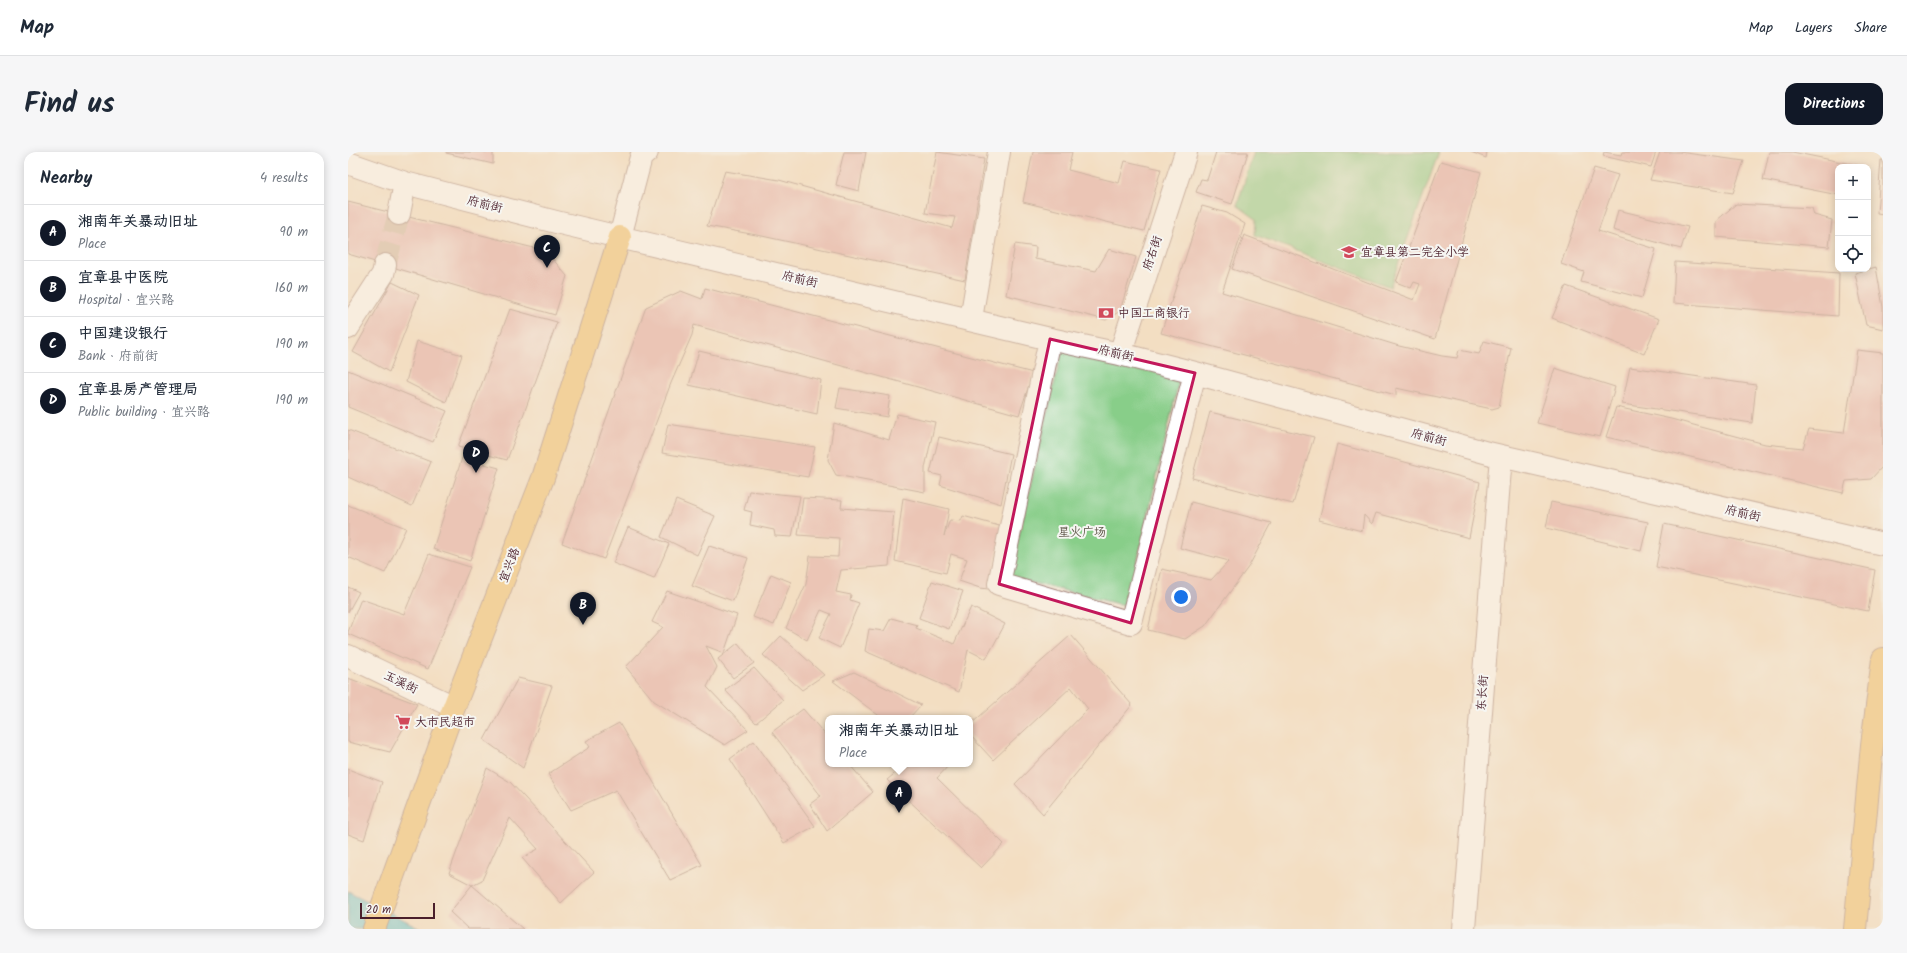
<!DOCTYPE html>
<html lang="en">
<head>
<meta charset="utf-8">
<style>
  body { margin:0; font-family:Kalam,"LXGW WenKai TC",sans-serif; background:#f6f6f7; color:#1f2937 }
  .controls { position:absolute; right:12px; top:12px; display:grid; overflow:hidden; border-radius:8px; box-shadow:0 2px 10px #0003 }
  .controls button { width:36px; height:36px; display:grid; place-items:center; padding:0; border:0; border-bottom:1px solid #e0e1e3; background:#fff; color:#1f2937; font:20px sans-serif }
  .scale { position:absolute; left:12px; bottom:10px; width:75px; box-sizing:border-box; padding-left:4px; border:2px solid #4a1f2b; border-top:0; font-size:11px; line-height:14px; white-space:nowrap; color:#4a1f2b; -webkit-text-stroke:3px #f6f6f2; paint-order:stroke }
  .you { position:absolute; left:833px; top:445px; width:14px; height:14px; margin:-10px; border:3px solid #fff; border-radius:50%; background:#1a73e8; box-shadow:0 0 0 6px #1a73e833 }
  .badge { display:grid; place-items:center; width:26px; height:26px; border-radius:50%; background:#111827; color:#fff; font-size:13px; font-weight:700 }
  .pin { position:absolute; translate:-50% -33px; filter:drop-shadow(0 1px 2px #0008) }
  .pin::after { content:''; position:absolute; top:21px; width:14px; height:12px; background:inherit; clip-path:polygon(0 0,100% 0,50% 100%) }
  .popup { position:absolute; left:477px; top:563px; width:148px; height:52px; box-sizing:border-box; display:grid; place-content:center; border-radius:8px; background:#fff; filter:drop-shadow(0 1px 3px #0005); font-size:13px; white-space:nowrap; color:#747a83 }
  .popup b { font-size:15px; color:#1f2937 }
  .popup::after { content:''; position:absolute; left:50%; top:100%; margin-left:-8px; border:8px solid transparent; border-top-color:#fff }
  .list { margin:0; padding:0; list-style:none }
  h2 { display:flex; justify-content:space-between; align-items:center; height:52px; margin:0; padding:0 16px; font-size:17px }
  h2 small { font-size:13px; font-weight:400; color:#747a83 }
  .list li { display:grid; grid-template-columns:26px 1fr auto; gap:12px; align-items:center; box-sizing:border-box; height:56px; padding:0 16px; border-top:1px solid #e0e1e3 }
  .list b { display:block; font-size:15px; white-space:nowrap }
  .list p { margin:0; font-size:13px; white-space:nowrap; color:#747a83 }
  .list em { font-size:13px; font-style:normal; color:#747a83 }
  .icon { flex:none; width:22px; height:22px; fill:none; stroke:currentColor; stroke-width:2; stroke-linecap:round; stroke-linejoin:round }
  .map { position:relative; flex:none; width:1535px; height:777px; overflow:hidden; border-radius:12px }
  header { display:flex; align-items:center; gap:24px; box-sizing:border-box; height:56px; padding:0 20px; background:#fff; border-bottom:1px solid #e0e1e3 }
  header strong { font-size:19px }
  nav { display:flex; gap:22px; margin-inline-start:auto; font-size:14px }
  .intro { display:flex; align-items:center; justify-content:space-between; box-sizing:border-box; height:96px; padding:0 24px }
  h1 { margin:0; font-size:28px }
  .button { padding:10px 18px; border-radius:12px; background:#111827; color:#fff; font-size:14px; font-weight:700 }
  main { display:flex; gap:24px; padding:0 24px }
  aside { flex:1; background:#fff; border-radius:12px; box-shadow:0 2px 10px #0003 }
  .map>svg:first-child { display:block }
  .green { fill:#88ce89; stroke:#69765a }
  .water { fill:#58c3d2; stroke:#51717e }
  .building { fill:#e2a6a4 }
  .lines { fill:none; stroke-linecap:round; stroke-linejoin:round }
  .minor-tunnel { stroke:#d1b8a4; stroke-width:22; stroke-dasharray:22 11; stroke-linecap:butt }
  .minor-casing { stroke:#9e7e76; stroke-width:24 }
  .major-casing { stroke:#9e7e76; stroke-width:24 }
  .minor { stroke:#fff; stroke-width:22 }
  .major { stroke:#f2c26a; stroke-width:22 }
  .marked { fill:none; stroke:#c2185b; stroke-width:3; stroke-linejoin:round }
  .labels { text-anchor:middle; stroke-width:4; stroke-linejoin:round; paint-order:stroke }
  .street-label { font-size:12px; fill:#4a1f2b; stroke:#f6f6f2 }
  .poi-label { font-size:12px; fill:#4a1f2b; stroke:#f6f6f2; text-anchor:start }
  .park-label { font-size:12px; fill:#5d5447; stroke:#f6f6f2 }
</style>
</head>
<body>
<header>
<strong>Map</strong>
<nav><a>Map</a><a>Layers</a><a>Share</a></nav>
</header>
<div class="intro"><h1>Find us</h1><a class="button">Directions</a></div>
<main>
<aside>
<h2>Nearby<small>4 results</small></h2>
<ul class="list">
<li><span class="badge">A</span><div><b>湘南年关暴动旧址</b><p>Place</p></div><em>90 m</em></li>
<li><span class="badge">B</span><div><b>宜章县中医院</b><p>Hospital · 宜兴路</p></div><em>160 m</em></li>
<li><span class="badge">C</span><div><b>中国建设银行</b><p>Bank · 府前街</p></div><em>190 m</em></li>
<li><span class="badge">D</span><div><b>宜章县房产管理局</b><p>Public building · 宜兴路</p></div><em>190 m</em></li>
</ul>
</aside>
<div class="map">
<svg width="1535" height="777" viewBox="0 0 1535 777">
  <rect width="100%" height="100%" fill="#f6f6f2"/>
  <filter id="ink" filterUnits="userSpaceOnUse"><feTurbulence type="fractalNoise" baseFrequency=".025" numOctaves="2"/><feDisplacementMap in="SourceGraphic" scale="8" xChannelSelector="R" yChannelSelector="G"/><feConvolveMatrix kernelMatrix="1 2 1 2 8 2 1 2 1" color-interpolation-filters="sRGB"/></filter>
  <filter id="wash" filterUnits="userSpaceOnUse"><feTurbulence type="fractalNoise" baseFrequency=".012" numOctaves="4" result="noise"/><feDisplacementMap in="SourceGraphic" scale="16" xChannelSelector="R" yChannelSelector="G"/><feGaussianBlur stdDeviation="0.9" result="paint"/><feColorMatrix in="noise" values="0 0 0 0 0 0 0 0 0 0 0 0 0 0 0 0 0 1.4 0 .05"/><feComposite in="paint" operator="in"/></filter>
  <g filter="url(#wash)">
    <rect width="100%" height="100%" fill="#f3dec2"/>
    <path class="green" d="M906,0H1091L1042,135L907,83L908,67L889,53Z
      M715,195L832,224L779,454L661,425Z"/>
    <path class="water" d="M0,739L74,777H0Z"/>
    <g id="blocks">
      <path class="building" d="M98,0H145V12L98,1Z
        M496,0H518L511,39L488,33Z
        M589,0L636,7L617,128L414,84L359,74L377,19L431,28L604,76L607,65L577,61Z
        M685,0H724L720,18L771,31L777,9L813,17L796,79L675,50Z
        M868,0H900L884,52L848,40L853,27L859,28Z
        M1123,0H1139L1138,6Z
        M1256,0L1273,3L1274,0H1308L1303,15L1255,4Z
        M1312,0H1331L1396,9L1385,41L1302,28Z
        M1421,0H1444L1518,15H1490V43L1415,28Z
        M1533,8H1535V62L1529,61Z
        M1093,9L1133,20L1087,187L884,117L896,83L1066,148L1072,132L1066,130L1063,136L1048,130Z
        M1246,16L1270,23L1250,79L1308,97L1294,146L1233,130L1236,120L1213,112Z
        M0,50L198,99L219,124L207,163L0,102Z
        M1388,52L1464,56L1466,63L1484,68L1481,95L1368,85V69Z
        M854,54L879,61L897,72L874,140L1051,194L1094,204L1109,206L1111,198L1131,202L1136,189L1163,196L1151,255L1144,257L1048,236V243L813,181Z
        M1270,58L1340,75L1333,97L1265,78Z
        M667,92L688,95L687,107L748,119L761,97L788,105L772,159L758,168L658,143Z
        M1327,110L1491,121L1490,164L1325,151Z
        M1528,115L1535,155V177L1518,173L1507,121Z
        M44,130L71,143L41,220L5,200Z
        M1218,134L1311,167L1296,202L1204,166Z
        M357,136L685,221L671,263L346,173L344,183L323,231L256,407L214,391L298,155L333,139L354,147Z
        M162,157L209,170L159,308L110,295Z
        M69,189L114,203L98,250L58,230Z
        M1509,198L1535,201V314L1523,327L1498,329L1495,341L1258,285L1268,255L1323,267L1417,292L1455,296L1461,277L1496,281Z
        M351,199L473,228L469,262L341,233Z
        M1282,215L1408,233L1404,271L1274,252Z
        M1207,216L1267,235L1252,285L1189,271Z
        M0,218L99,259L85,290L0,255Z
        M492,236L542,244L539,265L488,256Z
        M862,260L966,285L945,352L844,326Z
        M549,262L587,270L577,316V340L488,323L480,308L486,271L541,288Z
        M320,272L467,295L460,325L314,301Z
        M0,278L83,310L64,354L0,325Z
        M591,285L663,302L653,352L592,333L594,324L582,321Z
        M989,292L1132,330L1121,386L1028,361L1024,372L1016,363L1014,379L971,368Z
        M114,306L151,316L122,409L85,397Z
        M401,339L452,344L444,385L427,384L426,378L402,373L404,360L396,358Z
        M455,346L494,348L493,356L546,360L541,414L493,418L488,440L503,443L502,448L511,451L492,496L471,486L483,462L473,458L459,488L438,476L458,432L462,404L490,405L491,386L450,383Z
        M555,346L601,357L596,384L602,368L613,369L615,364L655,375L641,437L632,436L611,429L619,407L603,402L598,421L547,409Z
        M328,348L367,364L349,403L313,385Z
        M843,350L924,371L901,414L857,474L837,487L800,478L814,417L863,428L881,409L832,396Z
        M1203,350L1300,370L1293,399L1198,376Z
        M0,353L58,376L37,421L0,405Z
        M1316,372L1527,418L1520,459L1308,415Z
        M280,375L321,392L306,427L265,411Z
        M361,394L400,406L385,449L344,434Z
        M81,402L122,415L80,517L0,482V480L13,447L56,462Z
        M423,422L443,430L426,473L405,465Z
        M584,429L615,439L601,477L571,466Z
        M0,435L11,440L0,460Z
        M319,439L389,463L376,501L358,494L369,515L359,535L400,578L377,593L306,549L278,515L315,475L304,470Z
        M623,455L657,472L638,507L620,498L611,540L517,499L521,477L536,479L543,466L569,473L568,476L606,492Z
        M723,483L784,553L695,662L667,632L740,557L723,535L645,608L622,583V573Z
        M433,484L476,523L454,538L415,503Z
        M390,491L406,511L385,526L370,507Z
        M406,516L435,548L408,571L377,538Z
        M506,520L573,553L561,566H534L485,529Z
        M0,526L69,552L42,600L0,590Z
        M170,526L204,534L175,616L136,588Z
        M455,557L480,586V612H501L525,640L479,679L462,652L473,644L424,580Z
        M271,571L354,713L322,728L268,638L223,658L200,622L242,595L238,589Z
        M406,589L467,674L436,691L382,607Z
        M558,612H602L589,626L656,692L633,716L539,628Z
        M139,616L162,630L246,720L213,751L174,706L190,697L162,666L134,728L124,733L101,721Z
        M0,617L34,630L16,688L0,682Z
        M124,733L175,777H120L102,760Z"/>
    </g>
  </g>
  <g filter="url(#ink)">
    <use href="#blocks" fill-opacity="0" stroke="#9e7e76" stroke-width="1"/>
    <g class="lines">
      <path class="minor-tunnel" d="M37,113L51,62"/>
      <g class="minor-casing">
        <path id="minor" d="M0,11L57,31L212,71L702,187L772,202L847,221L1140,301L1535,392
          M51,62L57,31
          M272,85L293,5L299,0
          M623,167L651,0
          M0,176L35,122L37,113
          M702,187L651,432L783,471L847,221
          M772,202L838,0
          M0,504L106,555
          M1116,777L1153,304"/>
      </g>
      <g class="major-casing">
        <path id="major" d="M26,777L106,555L195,326L272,85
          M1507,777L1524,593L1535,507"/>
      </g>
      <use href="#minor" class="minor"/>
      <use href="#major" class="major"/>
    </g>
  </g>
  <path d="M0 0H1535V777H0ZM702,187L847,221L783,471L651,432Z" fill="#f3dec2" fill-opacity=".55" fill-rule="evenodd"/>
  <path class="marked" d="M702,187L847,221L783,471L651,432Z"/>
  <defs>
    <g id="school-bare" transform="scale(1.2)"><path d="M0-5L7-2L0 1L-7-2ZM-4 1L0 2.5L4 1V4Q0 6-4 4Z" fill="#d1495b" stroke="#f6f6f2" stroke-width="2.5" paint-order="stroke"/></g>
    <g id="bank-bare" transform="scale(1.2)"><path d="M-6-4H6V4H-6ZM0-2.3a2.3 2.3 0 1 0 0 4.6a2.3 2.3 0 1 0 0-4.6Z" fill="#d1495b" stroke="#f6f6f2" stroke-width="2.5" paint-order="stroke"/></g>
    <g id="supermarket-bare" transform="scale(1.2)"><path d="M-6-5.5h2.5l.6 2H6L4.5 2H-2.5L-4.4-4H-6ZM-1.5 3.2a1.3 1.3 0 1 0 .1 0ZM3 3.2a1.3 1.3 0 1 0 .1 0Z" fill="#d1495b" stroke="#f6f6f2" stroke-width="2.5" paint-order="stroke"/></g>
  </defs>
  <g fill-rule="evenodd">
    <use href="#school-bare" x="1001" y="100"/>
    <use href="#bank-bare" x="758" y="161"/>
    <use href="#supermarket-bare" x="55" y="570"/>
  </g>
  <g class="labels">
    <g class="street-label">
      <text transform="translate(137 52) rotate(14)" y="4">府前街</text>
      <text transform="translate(804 101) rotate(-71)" y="4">府右街</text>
      <text transform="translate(452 127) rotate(13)" y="4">府前街</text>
      <text transform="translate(768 201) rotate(13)" y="4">府前街</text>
      <text transform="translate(1081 285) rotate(15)" y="4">府前街</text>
      <text transform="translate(1395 361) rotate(13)" y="4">府前街</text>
      <text transform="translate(161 413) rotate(-69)" y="4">宜兴路</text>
      <text transform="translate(53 530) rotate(26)" y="4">玉溪街</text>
      <text transform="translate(1134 541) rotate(-86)" y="4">东长街</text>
    </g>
    <g class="poi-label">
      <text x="1013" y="104">宜章县第二完全小学</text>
      <text x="770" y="165">中国工商银行</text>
      <text x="67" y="574">大市民超市</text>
    </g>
    <g class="park-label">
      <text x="734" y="384">星火广场</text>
    </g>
  </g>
</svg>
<div class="controls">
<button>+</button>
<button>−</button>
<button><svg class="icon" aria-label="locate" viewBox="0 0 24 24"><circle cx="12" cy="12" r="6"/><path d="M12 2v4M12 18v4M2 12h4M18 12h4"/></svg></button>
</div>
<div class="scale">20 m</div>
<div class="you"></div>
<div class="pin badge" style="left:551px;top:661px">A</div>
<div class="popup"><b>湘南年关暴动旧址</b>Place</div>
<div class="pin badge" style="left:235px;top:473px">B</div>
<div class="pin badge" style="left:199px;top:116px">C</div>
<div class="pin badge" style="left:128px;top:321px">D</div>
</div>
</main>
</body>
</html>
